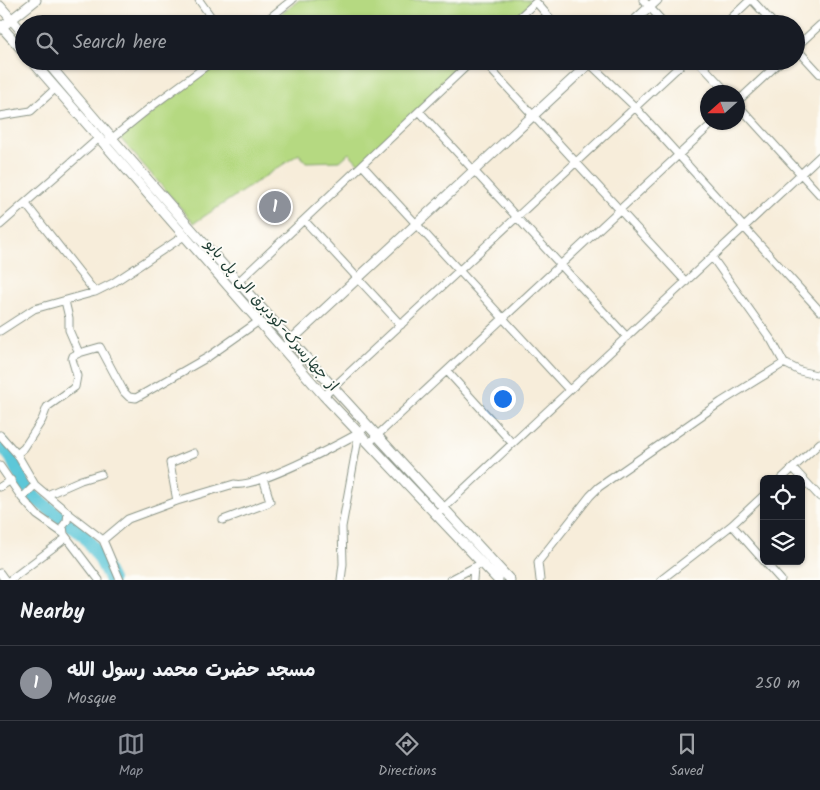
<!DOCTYPE html>
<html lang="en">
<head>
<meta charset="utf-8">
<style>
  body { margin:0; font-family:Kalam,"Playpen Sans Arabic",sans-serif; background:#242831; color:#f1f3f6 }
  .controls { position:absolute; right:15px; bottom:15px; display:grid; overflow:hidden; border-radius:8px; box-shadow:0 1px 4px #0004 }
  .controls button { width:45px; height:45px; display:grid; place-items:center; padding:0; border:0; border-bottom:1px solid #363941; background:#171b24; color:#f1f3f6; font:25px sans-serif }
  .compass { position:absolute; left:700px; top:85px; width:45px; height:45px; border-radius:50%; background:#171b24; box-shadow:0 1px 4px #0004; rotate:249deg }
  .you { position:absolute; left:502px; top:398px; width:18px; height:18px; margin:-12px; border:4px solid #fff; border-radius:50%; background:#1a73e8; box-shadow:0 0 0 8px #1a73e833 }
  .badge { display:grid; place-items:center; width:32px; height:32px; border-radius:50%; background:#8c9099; color:#fff; font-size:16px; font-weight:700 }
  .pin { position:absolute; translate:-50% -50%; border:2px solid #fff; box-shadow:0 1px 5px #0006 }
  .list { margin:0; padding:0; list-style:none }
  h2 { display:flex; justify-content:space-between; align-items:center; height:65px; margin:0; padding:0 20px; font-size:21px }
  h2 small { font-size:16px; font-weight:400; color:#9ea1a6 }
  .list li { display:grid; grid-template-columns:32px 1fr auto; gap:15px; align-items:center; box-sizing:border-box; height:75px; padding:0 20px; border-top:1px solid #363941 }
  .list b { display:block; font-size:19px; white-space:nowrap }
  .list p { margin:0; font-size:16px; white-space:nowrap; color:#9ea1a6 }
  .list em { font-size:16px; font-style:normal; color:#9ea1a6 }
  .icon { flex:none; width:28px; height:28px; fill:none; stroke:currentColor; stroke-width:2; stroke-linecap:round; stroke-linejoin:round }
  .map { position:relative; flex:none; width:820px; height:580px; overflow:hidden }
  .search { position:absolute; background:#171b24; box-shadow:0 1px 4px #0004; left:15px; right:15px; top:15px; height:55px; display:flex; align-items:center; gap:12px; box-sizing:border-box; padding:0 18px; border-radius:28px; color:#9ea1a6; font-size:19px }
  .sheet { height:140px; background:#171b24 }
  nav { display:flex; justify-content:space-around; align-items:center; box-sizing:border-box; height:70px; border-top:1px solid #363941; background:#171b24; font-size:14px; color:#9ea1a6 }
  nav a { display:grid; justify-items:center; gap:2px }
  nav .on { color:#8c9099 }
  .map>svg:first-child { display:block }
  .green { fill:#b5d981; stroke:#6a8b5a }
  .lines { fill:none; stroke-linecap:round; stroke-linejoin:round }
  .river { stroke:#5dc7d8; stroke-width:14 }
  .minor-casing { stroke:#8b9587; stroke-width:9 }
  .tertiary-casing { stroke:#8b9587; stroke-width:11 }
  .minor { stroke:#fff; stroke-width:7 }
  .tertiary { stroke:#fff; stroke-width:9 }
  .labels { text-anchor:middle; stroke-width:4; stroke-linejoin:round; paint-order:stroke }
  .street-label { font-size:15px; fill:#1f3d34; stroke:#fdfcf7 }
</style>
</head>
<body>
<div class="map">
<svg width="820" height="580" viewBox="0 0 820 580">
  <rect width="100%" height="100%" fill="#fdfcf7"/>
  <filter id="ink" filterUnits="userSpaceOnUse"><feTurbulence type="fractalNoise" baseFrequency=".02" numOctaves="2"/><feDisplacementMap in="SourceGraphic" scale="10" xChannelSelector="R" yChannelSelector="G"/><feConvolveMatrix kernelMatrix="1 2 1 2 8 2 1 2 1" color-interpolation-filters="sRGB"/></filter>
  <filter id="wash" filterUnits="userSpaceOnUse"><feTurbulence type="fractalNoise" baseFrequency=".0096" numOctaves="4" result="noise"/><feDisplacementMap in="SourceGraphic" scale="20" xChannelSelector="R" yChannelSelector="G"/><feGaussianBlur stdDeviation="1.12" result="paint"/><feColorMatrix in="noise" values="0 0 0 0 0 0 0 0 0 0 0 0 0 0 0 0 0 1.4 0 .05"/><feComposite in="paint" operator="in"/></filter>
  <g filter="url(#wash)">
    <rect width="100%" height="100%" fill="#f7edda"/>
    <path class="green" d="M299,0H534L509,24H268Z
      M220,61H469L359,164L349,153L340,161L306,162L299,154L194,223L120,138Z"/>
    <g class="lines">
      <path class="river" d="M0,442L12,458L22,481L36,499L84,535L100,558L111,580"/>
    </g>
  </g>
  <g filter="url(#ink)">
    <g class="lines">
      <g class="minor-casing">
        <path id="minor" d="M199,0L216,24
          M643,0L665,24
          M752,0L774,24
          M262,24L292,0
          M512,24L536,2L555,24
          M725,24L750,0
          M796,47L820,25
          M796,48L820,74
          M483,61L686,282
          M587,61L635,107L820,311
          M698,61L727,92
          M738,101L781,61
          M738,105L820,195
          M419,111L627,337
          M0,116L31,111L56,88
          M105,144L152,106L213,61
          M362,165L569,390
          M25,203L95,292
          M304,220L401,325
          M0,225L99,138
          M712,257L772,341L784,363L800,371L820,376
          M236,284L472,61
          M65,301L69,318V330L79,353L100,347L124,392L129,397L136,398L208,357L259,321
          M0,331L34,309L95,292L113,283L184,236
          M447,371L512,443
          M324,396L685,61
          M0,435L17,454L35,485L68,513L103,540L128,519L177,501L234,484C255,489 337,445 359,433
          M369,443L714,122
          M17,454L24,448L42,420L47,407L75,387L77,376L72,359L73,356L79,353
          M0,466L22,498L37,515L64,534L99,580
          M793,468L820,497
          M781,479L820,443
          M0,487L11,480
          M47,495L81,480L101,474
          M22,498L35,485
          M177,501L170,463L194,453
          M436,515L820,156
          M223,520L268,503L270,501L263,478
          M732,525L764,561
          M64,534L63,526L67,521L68,513
          M103,540L120,580
          M764,561L781,580
          M0,573L5,580
          M10,580L66,538
          M341,580L343,564L342,527L359,433L368,425
          M450,580L482,563
          M473,580L474,567
          M540,580L538,562L590,496L599,487L721,402L784,363
          M661,580L732,525L764,495"/>
      </g>
      <g class="tertiary-casing">
        <path id="tertiary" d="M0,6L24,34
          M631,24L657,0
          M0,25L24,52
          M2,27L36,0
          M32,61L324,396L498,580
          M46,61C196,239 353,410 510,580
          M288,343L592,61"/>
      </g>
      <use href="#minor" class="minor"/>
      <use href="#tertiary" class="tertiary"/>
    </g>
  </g>
  <g class="labels">
    <g class="street-label">
      <text transform="translate(272 315) rotate(49)" y="5">از جهارسرک-کودبرق الی پل بایو</text>
    </g>
  </g>
</svg>
<div class="controls">
<button><svg class="icon" aria-label="locate" viewBox="0 0 24 24"><circle cx="12" cy="12" r="6"/><path d="M12 2v4M12 18v4M2 12h4M18 12h4"/></svg></button>
<button><svg class="icon" aria-label="layers" viewBox="0 0 24 24"><path d="M12 4l9 5-9 5-9-5zM3 14l9 5 9-5"/></svg></button>
</div>
<svg class="compass" viewBox="-18 -18 36 36"><path d="M0-13l5 13h-10z" fill="#e53935"/><path d="M0 13l5-13h-10z" fill="#9ea1a6"/></svg>
<div class="you"></div>
<div class="pin badge" style="left:275px;top:207px">1</div>
<div class="search"><svg class="icon" aria-label="search" viewBox="0 0 24 24"><circle cx="10" cy="10" r="6"/><path d="M15 15l6 6"/></svg>Search here</div>
</div>
<section class="sheet">
<h2>Nearby<small></small></h2>
<ul class="list">
<li><span class="badge">1</span><div><b>مسجد حضرت محمد رسول الله</b><p>Mosque</p></div><em>250 m</em></li>
</ul>
</section>
<nav>
<a class="on"><svg class="icon" aria-label="map" viewBox="0 0 24 24"><path d="M3 6l6-2 6 2 6-2v14l-6 2-6-2-6 2zM9 4v14M15 6v14"/></svg>Map</a>
<a><svg class="icon" aria-label="directions" viewBox="0 0 24 24"><path d="M12 3l9 9-9 9-9-9zM9 14v-3h6M13 9l2 2-2 2"/></svg>Directions</a>
<a><svg class="icon" aria-label="saved" viewBox="0 0 24 24"><path d="M7 4h10v16l-5-4-5 4z"/></svg>Saved</a>
</nav>
</body>
</html>
